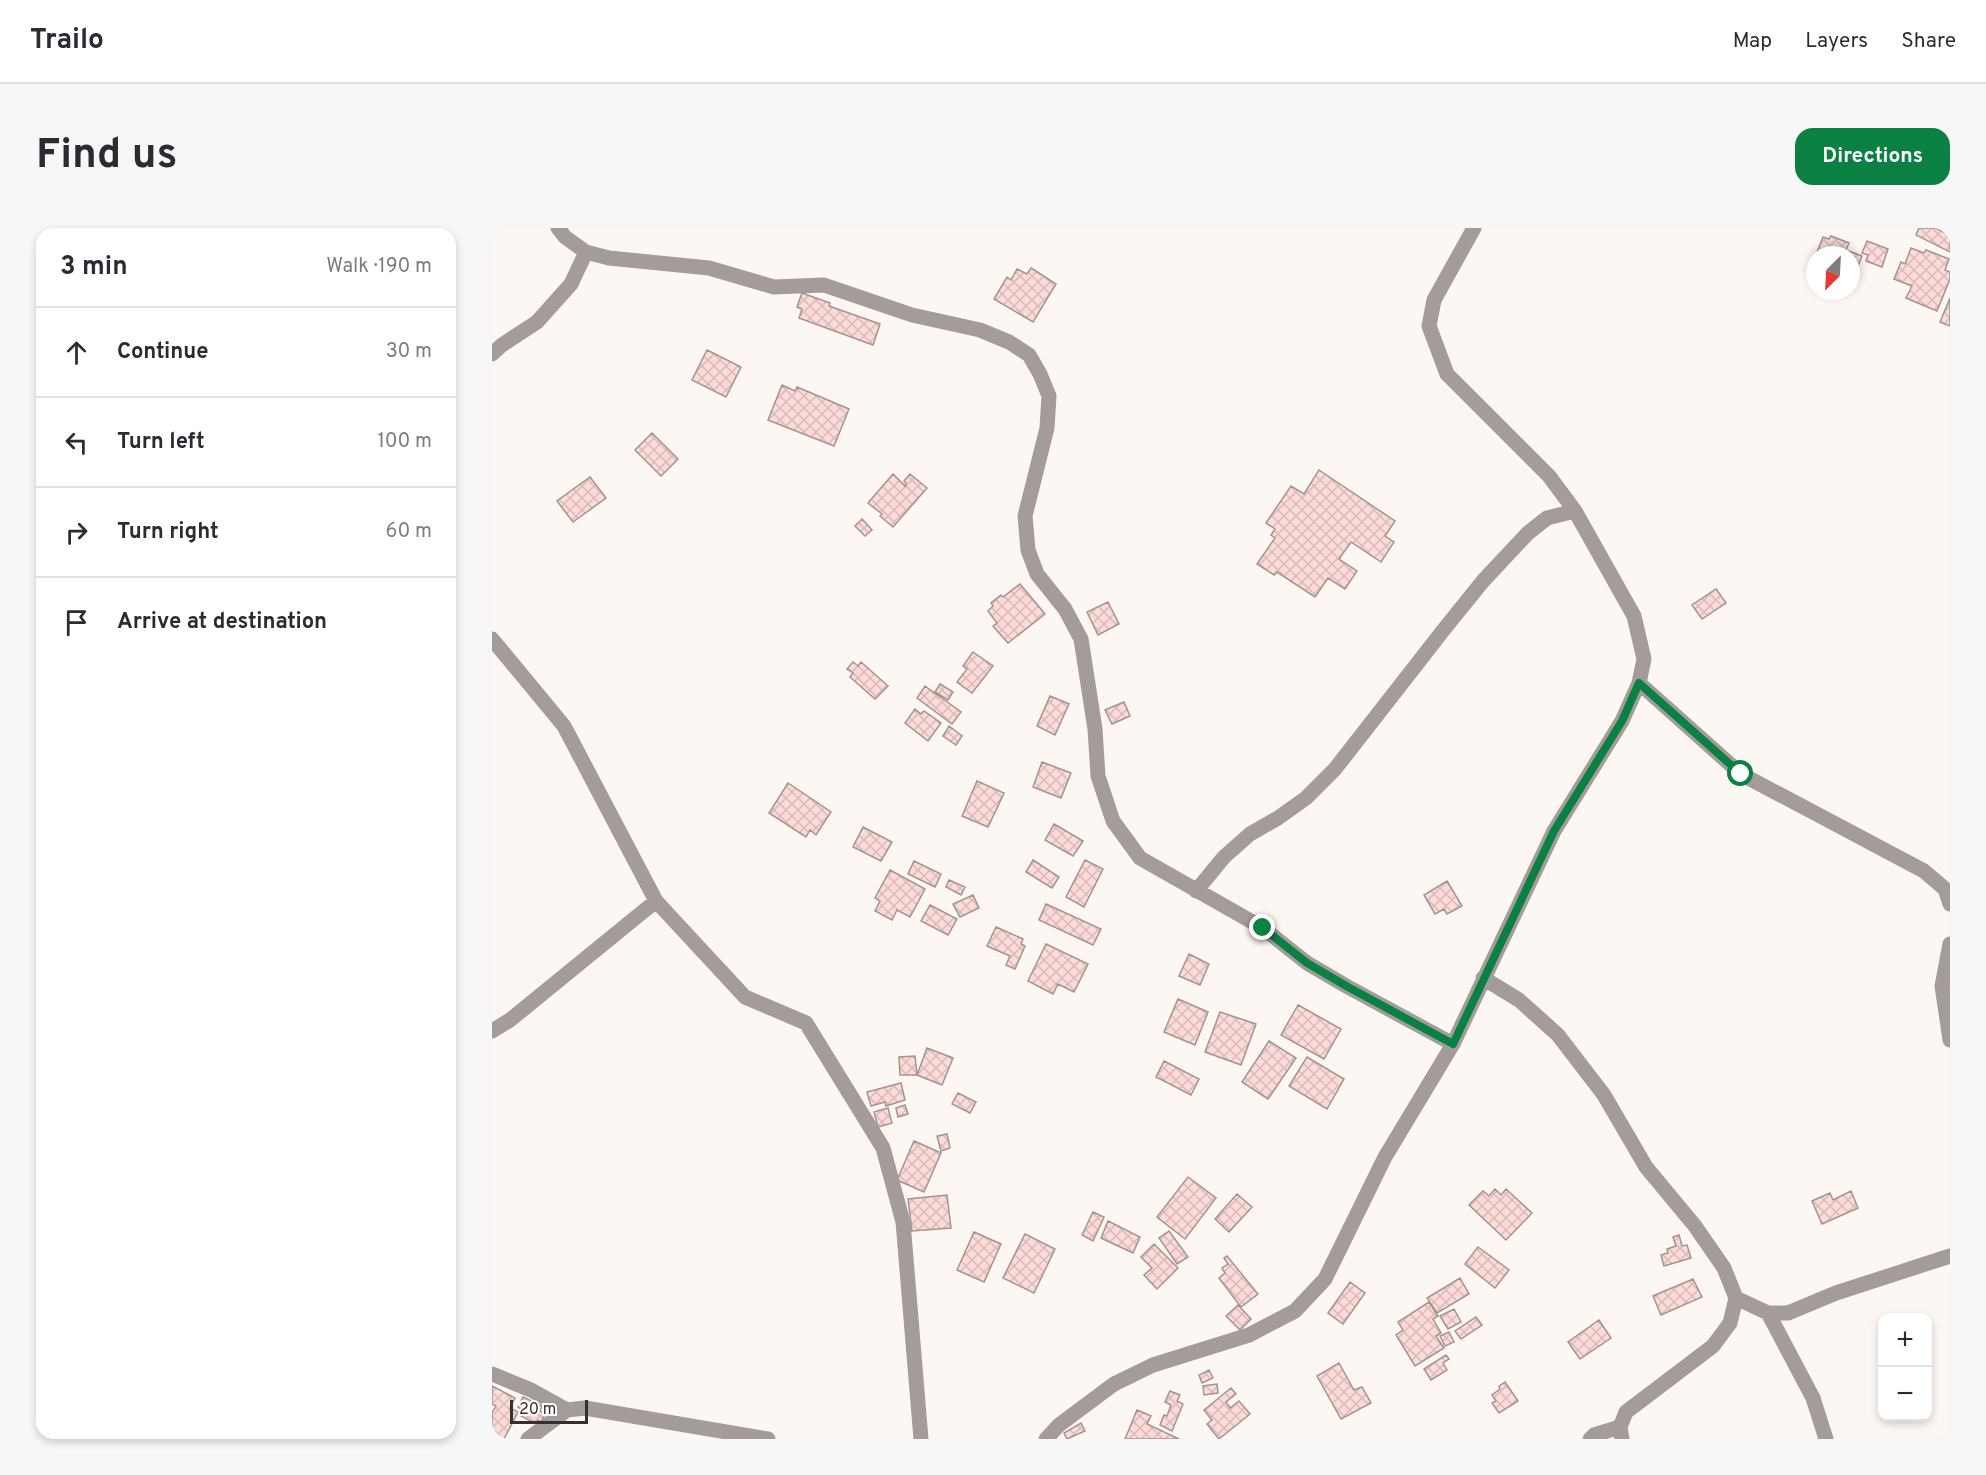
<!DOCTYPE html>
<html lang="en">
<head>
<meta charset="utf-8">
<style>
  body { margin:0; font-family:Overpass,sans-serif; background:#f7f7f7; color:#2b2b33 }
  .controls { position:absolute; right:18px; bottom:18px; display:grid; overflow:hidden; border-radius:12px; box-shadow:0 3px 9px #0003 }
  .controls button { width:54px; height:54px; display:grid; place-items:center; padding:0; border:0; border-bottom:2px solid #e1e1e2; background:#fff; color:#2b2b33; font:30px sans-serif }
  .compass { position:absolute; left:1314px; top:18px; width:54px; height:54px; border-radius:50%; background:#fff; box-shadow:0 3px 9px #0003; rotate:204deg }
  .scale { position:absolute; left:18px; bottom:15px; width:78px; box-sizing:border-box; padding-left:6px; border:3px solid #352f2d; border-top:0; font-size:16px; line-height:21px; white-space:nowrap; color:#352f2d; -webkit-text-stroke:4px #fff; paint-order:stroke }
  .stop { position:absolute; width:18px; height:18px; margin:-14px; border:4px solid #0b8043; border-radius:50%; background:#fff }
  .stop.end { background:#0b8043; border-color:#fff; box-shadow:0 2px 6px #0008 }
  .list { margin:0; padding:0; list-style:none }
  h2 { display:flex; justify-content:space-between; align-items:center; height:78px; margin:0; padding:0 24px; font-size:26px }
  h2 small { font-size:20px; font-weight:400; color:#7c7c81 }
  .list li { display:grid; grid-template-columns:39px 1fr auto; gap:18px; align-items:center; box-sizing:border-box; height:90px; padding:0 24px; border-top:2px solid #e1e1e2 }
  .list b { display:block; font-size:22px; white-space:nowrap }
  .list em { font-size:20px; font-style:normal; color:#7c7c81 }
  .icon { flex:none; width:33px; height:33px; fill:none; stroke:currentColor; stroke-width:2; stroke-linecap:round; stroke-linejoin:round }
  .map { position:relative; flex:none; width:1458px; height:1211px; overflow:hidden; border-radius:18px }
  header { display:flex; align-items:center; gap:36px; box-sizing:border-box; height:84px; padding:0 30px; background:#fff; border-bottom:2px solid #e1e1e2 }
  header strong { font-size:28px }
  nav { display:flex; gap:33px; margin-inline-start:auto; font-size:21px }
  .intro { display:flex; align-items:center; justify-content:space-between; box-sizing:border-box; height:144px; padding:0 36px }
  h1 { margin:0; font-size:42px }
  .button { padding:15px 27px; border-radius:18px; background:#0b8043; color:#fff; font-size:21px; font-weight:700 }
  main { display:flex; gap:36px; padding:0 36px }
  aside { flex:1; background:#fff; border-radius:18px; box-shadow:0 3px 9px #0003 }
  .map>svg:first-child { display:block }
  .building { fill:url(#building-cross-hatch); stroke:#a39392; stroke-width:1.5 }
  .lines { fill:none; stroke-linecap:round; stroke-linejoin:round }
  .minor { stroke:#a39c9b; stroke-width:15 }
  .route { stroke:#0b8043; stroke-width:8 }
</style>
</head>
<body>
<header>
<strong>Trailo</strong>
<nav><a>Map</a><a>Layers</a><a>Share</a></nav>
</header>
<div class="intro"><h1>Find us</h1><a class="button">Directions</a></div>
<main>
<aside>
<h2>3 min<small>Walk · 190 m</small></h2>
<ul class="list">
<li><svg class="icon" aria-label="ahead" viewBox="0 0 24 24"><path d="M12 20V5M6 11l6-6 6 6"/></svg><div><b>Continue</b></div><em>30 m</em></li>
<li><svg class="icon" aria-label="left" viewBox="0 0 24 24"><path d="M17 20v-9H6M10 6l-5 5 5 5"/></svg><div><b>Turn left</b></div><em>100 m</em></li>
<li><svg class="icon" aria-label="right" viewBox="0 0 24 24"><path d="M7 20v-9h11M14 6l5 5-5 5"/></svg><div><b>Turn right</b></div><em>60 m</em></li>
<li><svg class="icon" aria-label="arrive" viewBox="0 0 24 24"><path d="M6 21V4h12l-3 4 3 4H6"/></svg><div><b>Arrive at destination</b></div></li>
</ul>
</aside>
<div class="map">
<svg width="1458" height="1211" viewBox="0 0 1458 1211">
  <defs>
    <pattern id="building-cross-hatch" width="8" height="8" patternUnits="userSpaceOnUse" patternTransform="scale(1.5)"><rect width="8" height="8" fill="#fbdad7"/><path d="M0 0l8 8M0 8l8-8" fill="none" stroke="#d8bbb9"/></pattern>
  </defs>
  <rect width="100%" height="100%" fill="#fdf7f4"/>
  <path class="building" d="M1427,0H1443L1458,7V24L1424,7Z
    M1339,8L1357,15L1354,22L1370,28L1359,57V27H1324L1331,9L1337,11Z
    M1375,13L1396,21L1390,39L1374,33L1376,27L1370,25Z
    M1419,20L1432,25L1434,22L1457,31L1453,42L1458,44V51L1445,83L1414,70L1420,58L1402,51L1409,34L1413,36Z
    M539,40L564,56L541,94L502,71L515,49L519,52L525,41L535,46Z
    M310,65L338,75L337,78L388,96L381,117L307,90L310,81L305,79Z
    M1458,70V98L1448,94Z
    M215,122L249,139L234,169L200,152Z
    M290,157L303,163L305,159L357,181L342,218L276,192Z
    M160,205L186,231L169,248L143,222Z
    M827,242L903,293L893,308L902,314L889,334L859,314L847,331L865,343L853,361L836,350L823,369L785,344L782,347L765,336L783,310L779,307L783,301L774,295L799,258L812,266Z
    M401,246L413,258L414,255L412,253L418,246L435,260L401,299L388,288L390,286L376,275Z
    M98,249L114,270L81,294L65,273Z
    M370,291L380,302L373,308L363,298Z
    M528,356L553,386L516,415L501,398L505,395L496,383L501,378L499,375L509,367L511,369Z
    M1224,361L1234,375L1210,391L1200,377Z
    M616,374L627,396L606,407L595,384Z
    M481,424L501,438L480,465L465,454L475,441L471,438Z
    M361,434L366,438L369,434L396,458L383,471L358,449L361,445L355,441Z
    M448,456L461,464L456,472L443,464Z
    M433,458L469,484L460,496L425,470Z
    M558,468L577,476L563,507L545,498Z
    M632,474L638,488L620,496L613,482Z
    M423,481L429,486L432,483L449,495L436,513L413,495Z
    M457,498L470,508L464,517L451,508Z
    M550,534L579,545L569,570L541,559Z
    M485,553L512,565L496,599L470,588Z
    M296,555L339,584L324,607L318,602L314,609L277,585Z
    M562,596L591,613L581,628L553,612Z
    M371,599L400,614L389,633L361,619Z
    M541,632L567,649L560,660L534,644Z
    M593,632L611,641L592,679L574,669Z
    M422,633L449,646L443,659L416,646Z
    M398,642L433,661L418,689L405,682L400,692L383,683L388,673L383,670Z
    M457,652L473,659L469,667L454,659Z
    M955,653L970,678L955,686L952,681L943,686L932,667Z
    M481,667L487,680L468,689L461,676Z
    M554,676L609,701L601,717L547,692Z
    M438,677L465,691L456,707L429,693Z
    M504,699L531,711L529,716L533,718L523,741L514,737L518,728L495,718Z
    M554,716L596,736L582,764L566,756L561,766L536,753Z
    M697,726L717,736L708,757L687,748Z
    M686,771L716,784L703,817L672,804Z
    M806,777L849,801L832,831L789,807Z
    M728,784L764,796L749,837L713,824Z
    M777,813L804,830L776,871L750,854Z
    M435,820L461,830L450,857L425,847Z
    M423,828L425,847H408L407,829Z
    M815,829L852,851L835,881L797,858Z
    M672,833L707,851L699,867L664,849Z
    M409,855L413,872L394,878L393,874L379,878L375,864Z
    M466,865L484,874L478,885L460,876Z
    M413,877L416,886L406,889L404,880Z
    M396,880L400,895L386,899L382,884Z
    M455,906L458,920L449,923L445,908Z
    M422,913L449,925L432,964L405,952Z
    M696,949L724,970L693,1011L665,989Z
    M1003,961L1009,967L1014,961L1040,985L1014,1012L977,977L991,963L997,968Z
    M1359,963L1366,980L1330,996L1320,973L1338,965L1341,972Z
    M745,966L760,979L737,1004L723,991Z
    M455,967L459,1000L420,1003L416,971Z
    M601,984L612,989L601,1013L590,1007Z
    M616,993L648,1009L641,1025L609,1010Z
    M677,1003L696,1029L685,1036L667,1010Z
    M482,1004L509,1016L492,1054L465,1042Z
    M533,1006L563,1021L542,1065L511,1050Z
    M1187,1007L1190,1018L1195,1017L1199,1030L1172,1038L1169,1027L1176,1025L1175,1021L1184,1018L1181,1009Z
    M662,1016L686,1040L665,1061L652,1047L660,1040L649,1029Z
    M986,1019L1017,1042L1003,1060L973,1036Z
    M735,1028L766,1066L749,1079L727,1050L733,1045L730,1040L736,1036L732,1030Z
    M968,1050L977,1066L945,1085L935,1070Z
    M1201,1051L1210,1069L1169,1087L1161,1068Z
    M858,1054L873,1065L851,1096L836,1085Z
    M937,1074L946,1088L941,1091L949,1105L944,1108L952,1120L923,1138L904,1107L911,1102L906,1094Z
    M746,1077L759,1091L748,1102L734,1088Z
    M962,1081L969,1094L956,1101L948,1088Z
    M984,1089L990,1097L969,1111L963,1103Z
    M1107,1092L1119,1110L1088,1131L1076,1114Z
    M957,1104L962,1114L953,1118L948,1108Z
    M954,1127L957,1131L951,1135L955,1142L939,1152L932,1141Z
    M847,1135L862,1162L870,1159L879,1175L849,1191L825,1148Z
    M717,1142L721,1150L710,1155L707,1147Z
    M1013,1154L1026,1173L1007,1185L1000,1175L1004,1173L1000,1167L1008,1161L1007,1158Z
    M725,1156L726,1165L712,1167L711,1158Z
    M0,1158L23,1170L18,1180L26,1184L12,1211H0V1185L4,1178L0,1176Z
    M739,1160L744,1166L734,1174L738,1180L747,1173L758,1186L727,1211L715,1196L720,1192L712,1182Z
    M678,1163L688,1167L685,1173L691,1176L680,1203L668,1197L672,1187L675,1188L679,1177L673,1174Z
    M31,1169L50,1178L48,1183L53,1186L49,1194L46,1192L44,1196L29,1188L31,1182L26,1179Z
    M645,1182L659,1188L655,1196L687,1211H633Z
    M589,1195L593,1203L575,1211L572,1205Z"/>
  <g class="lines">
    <path class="minor" d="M66,0L73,9L94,24L117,30L217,40L282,59L332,57L420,87L488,102L517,114L537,127L548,146L557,168L555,200L533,288L536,322L545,346L573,381L589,411L603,501L606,548L621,593L648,630L771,700L815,735L856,759L961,816
      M0,126L10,117L45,94L79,56L94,24
      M0,411L72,498L164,673L253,769L314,795L391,920L411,994L429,1211
      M1147,455L1249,546L1432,643L1453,661L1458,676
      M704,663L732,629L758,606L786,590L814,570L843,541L953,400L991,353L1036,305L1055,290L1083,283
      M1458,716L1450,758L1458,812
      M991,750L1027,772L1066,807L1112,867L1154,939L1203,998L1232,1040L1244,1070L1276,1085H1296L1344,1065L1458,1028
      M0,803L18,792L164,673
      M1276,1085L1321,1170L1334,1211
      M0,1146L39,1162L75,1182
      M36,1211L75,1182L93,1180L276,1211
      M554,1211L567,1197L622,1156L661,1137L757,1107L803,1083L833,1051L893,929L961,816L1062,603L1130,493L1147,455L1152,431L1142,388L1083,283L1057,248L955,146L937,98L942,72L982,0
      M1098,1211L1102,1207L1128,1199
      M1130,1211L1128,1199L1134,1184L1221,1118L1238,1095L1244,1070"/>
  </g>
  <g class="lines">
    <path class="route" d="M771,700L815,735L856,759L961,816L1062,603L1130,493L1147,455L1249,546"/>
  </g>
</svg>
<div class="controls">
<button>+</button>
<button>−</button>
</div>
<svg class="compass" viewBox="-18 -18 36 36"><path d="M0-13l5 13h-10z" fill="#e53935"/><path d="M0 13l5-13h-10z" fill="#7c7c81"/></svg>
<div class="scale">20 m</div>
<div class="stop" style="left:1249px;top:546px"></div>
<div class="stop end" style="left:771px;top:700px"></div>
</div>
</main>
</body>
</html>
